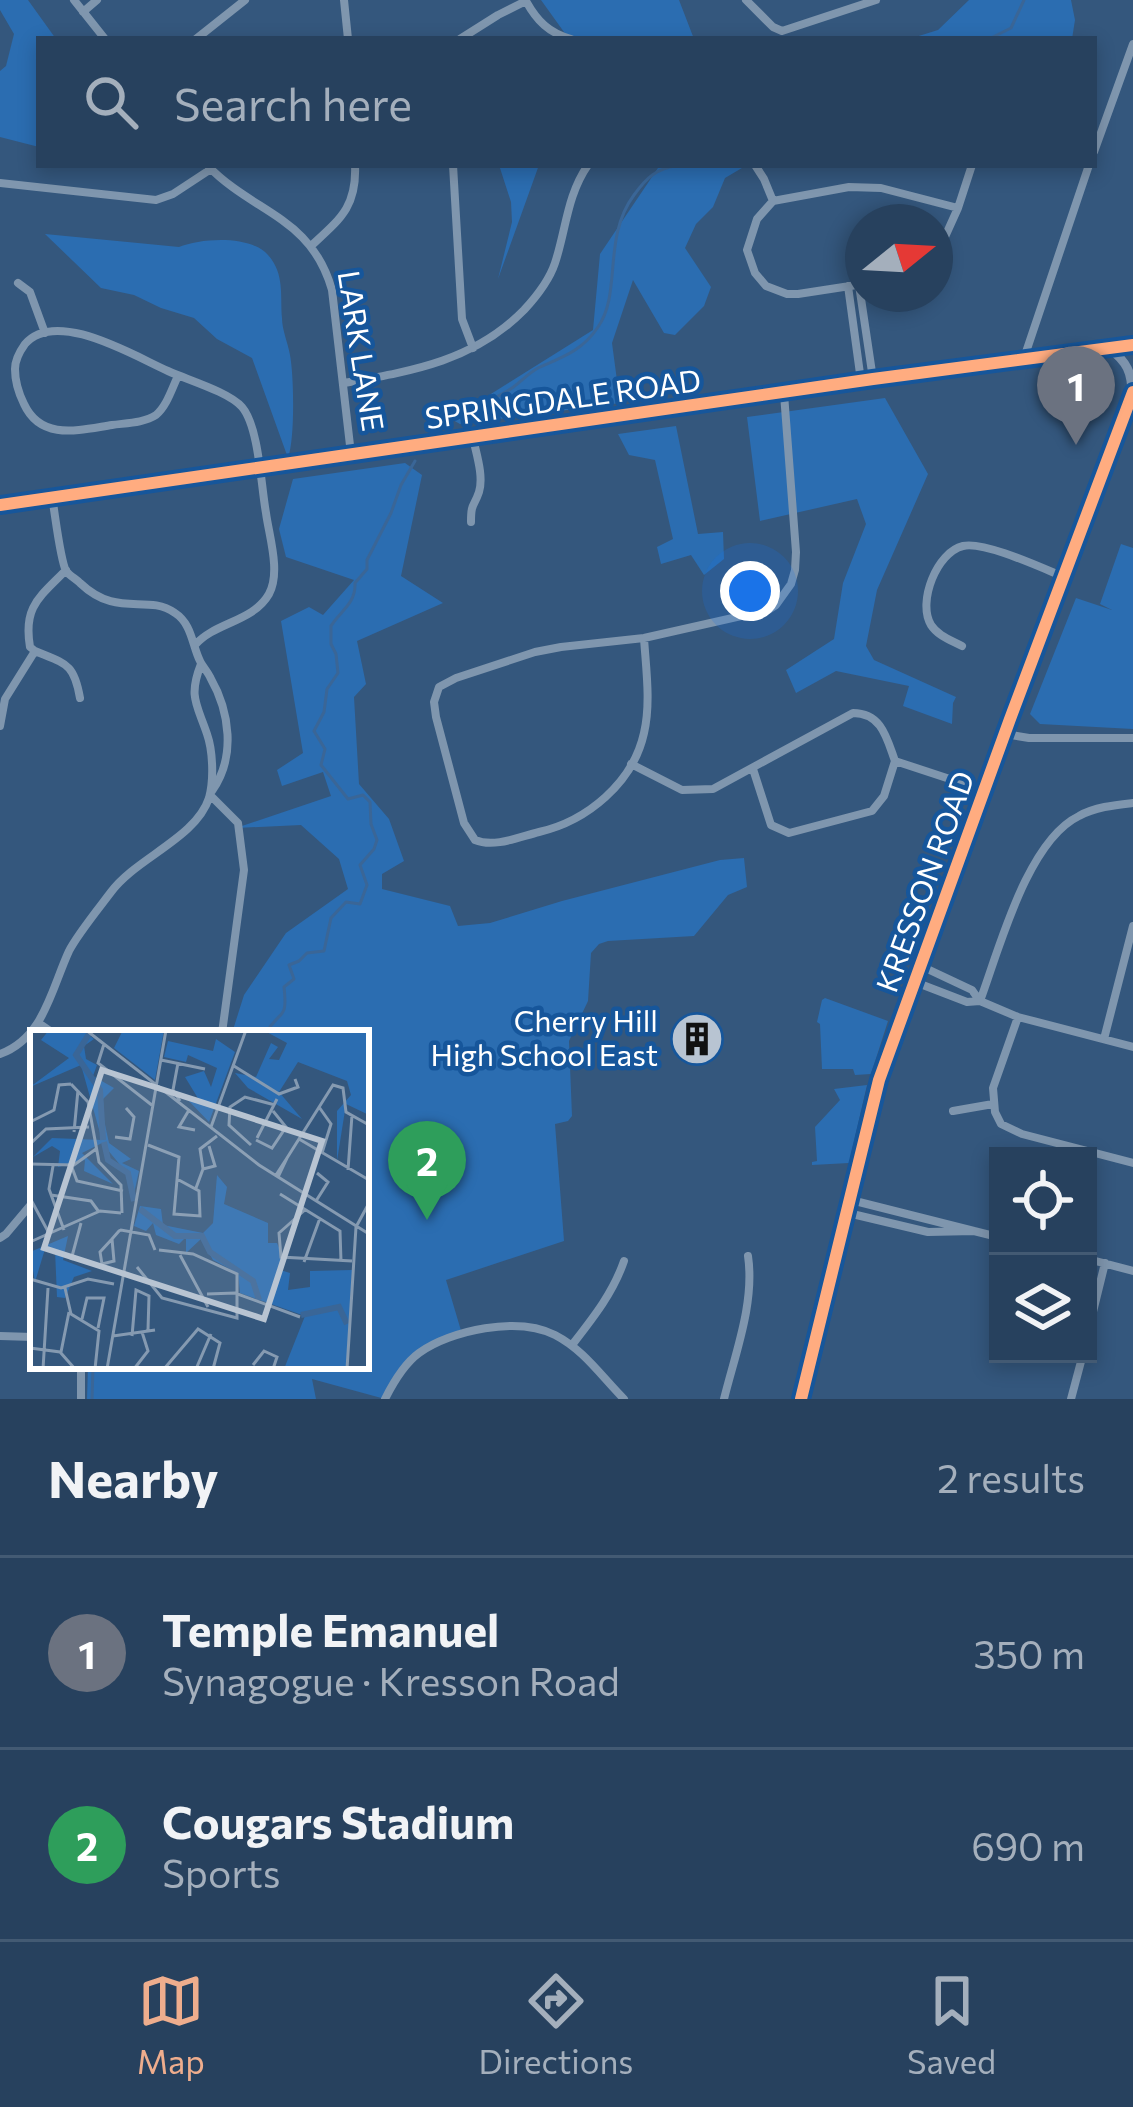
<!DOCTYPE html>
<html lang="en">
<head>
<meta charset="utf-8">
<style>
  body { margin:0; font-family:Commissioner,sans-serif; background:#334c67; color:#f1f3f6 }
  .controls { position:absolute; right:36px; bottom:36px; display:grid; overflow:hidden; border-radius:0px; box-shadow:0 6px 18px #0003 }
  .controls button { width:108px; height:108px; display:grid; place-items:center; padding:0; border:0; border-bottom:3px solid #435a73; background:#27415e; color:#f1f3f6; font:60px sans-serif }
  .compass { position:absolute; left:845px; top:204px; width:108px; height:108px; border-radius:50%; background:#27415e; box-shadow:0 6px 18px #0003; rotate:72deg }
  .you { position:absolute; left:750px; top:591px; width:42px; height:42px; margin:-30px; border:9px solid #fff; border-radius:50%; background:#1a73e8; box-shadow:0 0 0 18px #1a73e833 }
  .badge { display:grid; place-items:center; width:78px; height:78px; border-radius:50%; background:#eead8d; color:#fff; font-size:39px; font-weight:700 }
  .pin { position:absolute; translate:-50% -99px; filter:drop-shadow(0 3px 6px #0008) }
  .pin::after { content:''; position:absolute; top:63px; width:42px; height:36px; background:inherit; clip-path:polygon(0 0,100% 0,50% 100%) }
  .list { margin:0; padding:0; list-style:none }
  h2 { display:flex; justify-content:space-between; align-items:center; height:156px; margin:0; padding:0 48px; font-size:51px }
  h2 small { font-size:39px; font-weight:400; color:#a4afbc }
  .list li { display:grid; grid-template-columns:78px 1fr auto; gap:36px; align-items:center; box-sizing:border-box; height:192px; padding:0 48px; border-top:3px solid #435a73 }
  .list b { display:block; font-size:45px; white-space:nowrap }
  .list p { margin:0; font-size:39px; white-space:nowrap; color:#a4afbc }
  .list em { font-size:39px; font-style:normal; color:#a4afbc }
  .icon { flex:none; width:66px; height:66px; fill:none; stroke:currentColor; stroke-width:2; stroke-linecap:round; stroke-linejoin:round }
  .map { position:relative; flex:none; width:1133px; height:1399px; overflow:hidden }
  .search { position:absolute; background:#27415e; box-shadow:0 6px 18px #0003; left:36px; right:36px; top:36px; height:132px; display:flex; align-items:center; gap:30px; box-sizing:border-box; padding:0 42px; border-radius:0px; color:#a4afbc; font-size:45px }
  .sheet { height:540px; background:#27415e }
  nav { display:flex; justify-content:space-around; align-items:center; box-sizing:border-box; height:168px; border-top:3px solid #435a73; background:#27415e; font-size:33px; color:#a4afbc }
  nav a { display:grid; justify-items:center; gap:6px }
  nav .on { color:#eead8d }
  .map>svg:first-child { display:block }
  .green { fill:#2b6db1 }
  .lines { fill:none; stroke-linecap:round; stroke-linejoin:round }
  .stream { stroke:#3a6697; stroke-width:3 }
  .minor { stroke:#7f96ae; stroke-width:8 }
  .major { stroke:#7d93ac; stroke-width:9 }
  .cycleway-casing { stroke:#16569b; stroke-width:20 }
  .cycleway { stroke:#ffac80; stroke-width:12 }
  .labels { text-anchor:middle; stroke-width:9; stroke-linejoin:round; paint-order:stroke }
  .street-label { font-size:30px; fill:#fff; stroke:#16569b }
  .poi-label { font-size:30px; fill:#fff; stroke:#16569b; text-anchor:end }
  .inset-river { fill:none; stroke:#3a6697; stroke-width:6 }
  .inset-road { fill:none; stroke:#859ab1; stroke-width:3 }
  .view { fill:#b8c4d2; fill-opacity:0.15; stroke:#b8c4d2; stroke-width:6 }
  .inset-edge { fill:none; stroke:#fff; stroke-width:6 }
</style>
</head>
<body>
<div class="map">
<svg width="1133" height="1399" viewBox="0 0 1133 1399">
  <rect width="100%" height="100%" fill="#34577d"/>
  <path class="green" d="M0,0H28L56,39H39V147L0,137V71L6,66L14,34L0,10Z
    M541,0H679L694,39H569Z
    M969,0H1071L1075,20L1072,39H909L938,30Z
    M499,165H539L498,279L512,222L511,202Z
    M660,165H747L725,178L713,207L696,224L685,248L711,287L704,306L675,335L664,333L633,280L612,343L620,403L460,424L451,419L593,330L600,254Z
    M45,234L179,247C202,238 250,235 268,255C285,274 280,296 282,318C282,330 288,343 290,355C294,376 295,439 288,458L252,358L217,339L194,318L161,308L134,295L101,288Z
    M885,398L928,474L877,590L866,646L874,660L956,697L953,703L952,724L903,706L909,686L836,671L796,693L786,670L834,639L843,583L866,524L857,499L760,521L747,417Z
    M676,426L698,534L723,532L724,559L704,575L691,555L661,564L657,547L673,539L655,460L629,455L618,434Z
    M405,463L422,475L401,576L443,603L357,641L366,684L354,697L359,784L389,819L404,861L382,874V889L450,906L458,926L490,923L562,901L720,860L744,858L747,887L728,895L694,936L608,941L599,944L591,953L588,1001L569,1041L572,1116L568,1121L555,1124L564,1241L446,1280L462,1334L421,1351L411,1360L385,1399L312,1379L316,1399H87L88,1366H366V1033H232L244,995L286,933L348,889L339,859L301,825L236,828L331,796L323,772L282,786L277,770L303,753L281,621L309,607L323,615L354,580L286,557L279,529L293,479Z
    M1121,544L1133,548V729L1040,724L1030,714L1076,598L1112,610L1100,604Z
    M825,998L888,1021L871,1074L855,1075L853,1069H822L820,1024L817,1022L822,1000Z
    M867,1085L849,1163L812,1165V1162L817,1161L815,1127L840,1100L834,1089Z"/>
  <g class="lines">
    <path class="stream" d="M989,39L1011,28L1024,0
      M431,438C459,406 477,410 509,390C519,384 527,374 538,368C563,357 582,351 598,327C622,293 602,238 634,195C647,177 656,169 678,165
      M266,1033C280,1009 288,1021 284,987L294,979L289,965L299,961L307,953L324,951L331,918L346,902L360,904L367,885L360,865L374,849L377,840L371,824L370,802L363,795L348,799L321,765L325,749L314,731L324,712L327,689L338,673L336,654L331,644V626C340,611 356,604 355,583L367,569V560L391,513L401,485L415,461
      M92,1399L93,1366"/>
    <path class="minor" d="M74,0L105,39
      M344,0L348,39
      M746,0L773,27L782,31L876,0
      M526,1C537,21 549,33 571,39
      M83,12L97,0
      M196,39L245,0
      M460,39L498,15L526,1
      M1094,152L1133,44
      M207,165C254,214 311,216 332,290L351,454
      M453,165L462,319L473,348
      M755,165L764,179L773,201
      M0,183L156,200L173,194L211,169
      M311,246C340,219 357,207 355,165
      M935,259L958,208L972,165
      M18,283L30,292L45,333
      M863,284L798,294H787L766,286L755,273L747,250L757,219L773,201L849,187L881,188L958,208
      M859,285L873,379
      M848,286L861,381
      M1023,361L1089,165
      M178,376C172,388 167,406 156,415C144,423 126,423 112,425C79,430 41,441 24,404C19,394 15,381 15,369C15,360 20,351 25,344C56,308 134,356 168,371C188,380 229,392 242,407C259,427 261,486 266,513C269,536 281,572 269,594C253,622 215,622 195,645
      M344,383C412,371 474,361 524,310C537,296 549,281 555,263C566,230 567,195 588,165
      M52,497C55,513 60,559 66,571C70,576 76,579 80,583C118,619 146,593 175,613C192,624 192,645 200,661C201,664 209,674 210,677C230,712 236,757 212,791
      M471,522C471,502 474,507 479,492C484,476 476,453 473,438
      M644,638C646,669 651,703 644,733C633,783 587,821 539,832C519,837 494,848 475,840L464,823L436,717L434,702L439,687L456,678L535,652L561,647L644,638L768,610L776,605L791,584L795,570L796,552L784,394
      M962,646C951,640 938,636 931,625C917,602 937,552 963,546C984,541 1042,568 1064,577
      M35,651C66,664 74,663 80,698
      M0,726L5,699L35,651L30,647C23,606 40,597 66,570
      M1005,734L1029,738H1133
      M895,761L968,785
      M631,764L682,790L713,789L853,713C882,713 887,739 895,761
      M753,769L771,825L789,833L872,811L884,796L895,761
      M210,795L238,823L244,870L222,1033
      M921,966L972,990L979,1000
      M915,982L967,1002L980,1001L1018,1017L1133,1047
      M980,1001C999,950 1027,841 1079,816C1095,807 1115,805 1133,803
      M1018,1017L993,1088L995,1112L1001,1124L1022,1134L1133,1163
      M40,1024L53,1033
      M1104,1039L1133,926
      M0,1054C44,1038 51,990 69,951C77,935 99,908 111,892C136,858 196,838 209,798C214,780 213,751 207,734C197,704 188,697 201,664
      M953,1111L993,1104
      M848,1213L928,1232L974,1231L851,1200
      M974,1231L998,1237
      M0,1238L6,1234L33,1202
      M1088,1259L1133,1271
      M1088,1332L1105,1263
      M0,1336L33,1337
      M572,1345C593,1318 613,1293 624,1261
      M81,1399V1366
      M385,1399C393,1383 404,1364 419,1353C451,1330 518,1316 555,1335C584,1350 601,1376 624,1399
      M724,1399C735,1354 755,1303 748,1256
      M801,1399L879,1080L1010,719L1133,393
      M1071,1399L1083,1354"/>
    <path class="major" d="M1109,348C1127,362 1132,372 1132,395
      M0,505L873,379L1133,345"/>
    <g class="cycleway-casing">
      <path id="cycleway" d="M0,505L873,379L1133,345
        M801,1399L879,1080L1010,719L1133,392"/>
    </g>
    <use href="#cycleway" class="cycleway"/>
  </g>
  <defs>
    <g id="building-disc" transform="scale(2.7)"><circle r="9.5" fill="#b8c4d2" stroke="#16569b"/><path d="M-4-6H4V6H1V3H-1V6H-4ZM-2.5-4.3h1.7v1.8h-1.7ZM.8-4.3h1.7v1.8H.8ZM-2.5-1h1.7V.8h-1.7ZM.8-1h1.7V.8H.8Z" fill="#111"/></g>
  </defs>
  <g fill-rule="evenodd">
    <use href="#building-disc" x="697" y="1039"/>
  </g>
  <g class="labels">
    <g class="street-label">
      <text transform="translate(360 351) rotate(81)" y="10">LARK LANE</text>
      <text transform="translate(563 400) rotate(-8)" y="10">SPRINGDALE ROAD</text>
      <text transform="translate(926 882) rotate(-70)" y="10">KRESSON ROAD</text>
    </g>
    <g class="poi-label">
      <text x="658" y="1032">Cherry Hill<tspan x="658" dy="34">High School East</tspan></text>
    </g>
  </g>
  <g transform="translate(30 1030)">
    <rect width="339" height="339" fill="#34577d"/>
    <path d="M19,0H52L64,9L54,16L56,29L67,35L63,46L84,58L73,69L74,90L79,113L101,129L92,133L109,141L103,168L96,142L72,113L52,123L83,154L54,141L55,130L28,137L30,121L22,116L3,127L22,108L72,110L51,35L0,57L39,28L11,10ZM93,0H134L125,50L84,18ZM233,0H339V85L316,74L307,131V81L321,65L317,51L268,32L249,62L272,89L218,58L205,43L226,47L241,13L248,17L239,29L249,30L257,13ZM186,9L205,22L179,92L157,69L169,70L155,47L174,41L181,57L187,38L158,25L156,32L134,27L138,11L183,21ZM187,145L197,157L194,174L238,193V213H247L254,229L247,239L260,243L258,260L280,257V241L322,240L317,339H254L275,286L210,263L208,243L183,230L171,209L156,223V207L149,214L126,205L123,193L116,201L104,196L110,176L131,179L133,195L173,203L183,193ZM38,206L33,230L62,241L44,247L35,268L27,267L25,220L15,219L5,252L0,222Z" fill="#2b6db1"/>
    <path class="inset-river" d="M59,4L46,25L70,60L73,110M74,112L78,130L98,143L104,171M110,179L145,206H172L180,222L223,251L229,270M271,285L309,277L317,294"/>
    <path class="inset-road" d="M56,0L229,135L339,204M74,14L68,33L123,76M131,30L175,39M148,33L143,60L150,71M204,36L249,64L268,57L265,49M41,54L58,72L69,132L91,155L92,183M289,77L301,94L292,123M159,80L149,97L165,100M0,92L24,80L29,55L41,54M181,97L216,0M44,102L48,60M85,107L100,109L104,87L96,78M227,108L247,69M269,109L339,150M226,110L242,118L256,97L243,81M0,114L16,99L59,97M118,115L149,127L144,184L170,186L169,161L147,149M221,115L199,95L200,77L215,67L245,75M257,128L303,55L313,58L316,82L339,95M0,134L44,135L66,119M41,135L47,151L93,161M23,136L19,159L34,200M173,139L170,119L187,106M318,140L322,85M246,145L257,128L248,147M166,158L173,139L185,136L179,116M250,164L310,201L311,231M21,165L61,171L69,182M0,168L20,205M286,171L298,152L287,143M276,179L249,203L251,227L322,231M82,209L84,231L72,234L70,222L82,209L89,201L91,200L119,205L125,220M0,212L70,181L91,183M150,225L178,277M41,230L51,193M274,232L290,188M107,237L132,268L207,288V244L163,224L129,220M0,249L31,258L58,249L84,254M35,258L41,284L69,301L65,339M177,264L205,263L270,287M52,289L57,268H74L68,298M83,306L125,300M102,306L106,260L119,266L118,300M0,318L30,322L45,339M31,322L39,282M223,335L234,321L247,327L243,339M13,339L18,258M77,339L136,0M104,339L118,321L112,302M134,339L168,299L190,313L183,339M166,339L181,304M196,339H235M317,339L326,197L339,173"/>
    <path class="view" d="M72,40L292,111L234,289L14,218Z"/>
    <rect width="339" height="339" class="inset-edge"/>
  </g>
</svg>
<div class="controls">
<button><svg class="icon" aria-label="locate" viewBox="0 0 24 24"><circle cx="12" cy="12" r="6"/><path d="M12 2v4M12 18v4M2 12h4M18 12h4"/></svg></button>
<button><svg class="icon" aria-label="layers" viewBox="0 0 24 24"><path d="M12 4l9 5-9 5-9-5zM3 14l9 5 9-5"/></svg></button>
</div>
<svg class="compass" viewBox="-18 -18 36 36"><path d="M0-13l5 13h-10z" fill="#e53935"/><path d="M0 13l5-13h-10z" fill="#a4afbc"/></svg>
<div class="you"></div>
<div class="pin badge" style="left:1076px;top:445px;background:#6b7280">1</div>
<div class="pin badge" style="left:427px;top:1220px;background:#2e9e5b">2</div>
<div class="search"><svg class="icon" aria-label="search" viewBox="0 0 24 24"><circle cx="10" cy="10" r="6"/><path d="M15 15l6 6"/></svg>Search here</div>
</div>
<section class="sheet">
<h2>Nearby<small>2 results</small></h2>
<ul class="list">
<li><span class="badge" style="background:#6b7280">1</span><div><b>Temple Emanuel</b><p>Synagogue · Kresson Road</p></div><em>350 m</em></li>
<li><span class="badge" style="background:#2e9e5b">2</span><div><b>Cougars Stadium</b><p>Sports</p></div><em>690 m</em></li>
</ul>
</section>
<nav>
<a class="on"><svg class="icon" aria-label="map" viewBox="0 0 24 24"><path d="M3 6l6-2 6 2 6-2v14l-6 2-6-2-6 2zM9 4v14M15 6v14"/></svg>Map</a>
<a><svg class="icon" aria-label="directions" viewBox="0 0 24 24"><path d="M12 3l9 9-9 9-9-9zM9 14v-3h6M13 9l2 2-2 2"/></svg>Directions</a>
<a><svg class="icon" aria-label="saved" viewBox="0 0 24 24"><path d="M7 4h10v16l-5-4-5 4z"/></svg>Saved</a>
</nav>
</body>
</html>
